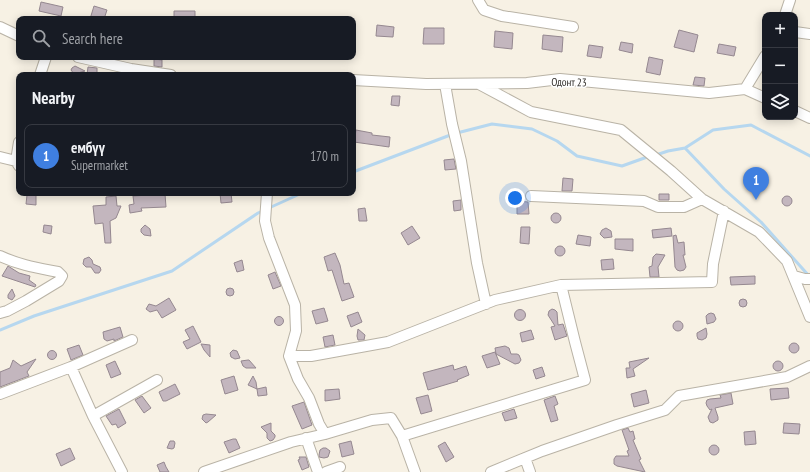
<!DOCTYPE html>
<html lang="en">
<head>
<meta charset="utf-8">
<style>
  body { margin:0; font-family:"PT Sans Narrow",sans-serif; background:#242831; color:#f1f3f6 }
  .controls { position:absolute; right:12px; top:12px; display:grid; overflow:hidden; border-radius:8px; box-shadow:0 2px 10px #0003 }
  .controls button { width:36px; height:36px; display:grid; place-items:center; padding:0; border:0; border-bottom:1px solid #363941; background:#171b24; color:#f1f3f6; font:20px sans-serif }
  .you { position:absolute; left:515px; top:198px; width:14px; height:14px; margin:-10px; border:3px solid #fff; border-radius:50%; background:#1a73e8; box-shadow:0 0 0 6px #1a73e833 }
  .badge { display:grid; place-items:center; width:26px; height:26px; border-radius:50%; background:#d93025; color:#fff; font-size:13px; font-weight:700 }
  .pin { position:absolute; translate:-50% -33px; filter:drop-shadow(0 1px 2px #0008) }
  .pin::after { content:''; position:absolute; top:21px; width:14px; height:12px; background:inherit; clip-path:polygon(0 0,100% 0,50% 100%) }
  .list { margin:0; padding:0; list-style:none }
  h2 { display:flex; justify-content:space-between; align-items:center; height:52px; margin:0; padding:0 16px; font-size:17px }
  h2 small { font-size:13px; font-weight:400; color:#9ea1a6 }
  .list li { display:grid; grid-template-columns:26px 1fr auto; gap:12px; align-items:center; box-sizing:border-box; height:64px; margin:0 8px 8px; padding:0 8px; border:1px solid #363941; border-radius:8px }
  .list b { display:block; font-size:15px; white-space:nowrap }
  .list p { margin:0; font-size:13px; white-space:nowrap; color:#9ea1a6 }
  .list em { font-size:13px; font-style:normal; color:#9ea1a6 }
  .icon { flex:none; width:22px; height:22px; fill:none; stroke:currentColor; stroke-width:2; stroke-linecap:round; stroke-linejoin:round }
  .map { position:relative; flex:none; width:810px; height:472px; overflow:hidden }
  .search { position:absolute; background:#171b24; box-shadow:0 2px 10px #0003; left:16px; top:16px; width:340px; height:44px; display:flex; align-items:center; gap:10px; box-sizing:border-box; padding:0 14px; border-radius:8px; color:#9ea1a6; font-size:15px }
  .panel { position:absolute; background:#171b24; box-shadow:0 2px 10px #0003; left:16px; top:72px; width:340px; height:124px; border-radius:8px }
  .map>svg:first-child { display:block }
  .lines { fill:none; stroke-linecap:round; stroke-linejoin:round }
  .stream { stroke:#b6d7ef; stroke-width:3 }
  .building { fill:#c3b6be; stroke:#958890 }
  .minor-casing { stroke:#b9b3a6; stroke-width:12 }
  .minor { stroke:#fff; stroke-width:10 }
  .labels { text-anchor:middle; stroke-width:3; stroke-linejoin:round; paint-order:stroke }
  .street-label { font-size:11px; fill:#2e2b27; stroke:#fff }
</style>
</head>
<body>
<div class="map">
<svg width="810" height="472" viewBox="0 0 810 472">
  <rect width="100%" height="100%" fill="#f7f1e4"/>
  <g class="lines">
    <path class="stream" d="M685,148L724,189L761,222L809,276
      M656,155L668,151L685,148L713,130L751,125L810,156
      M353,172L453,134L492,124L532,129L557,141L577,156L622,166L650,156
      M0,330L34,316L172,271L258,213L302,193"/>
  </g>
  <path class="building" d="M41,2L63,7L61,16L39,11Z
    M94,6L107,10L104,19H90Z
    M174,11H195V19H174Z
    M377,25L394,27L393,37L376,36Z
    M424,28H444V44H423Z
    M679,30L698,35L694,52L674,47Z
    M495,31L513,33L512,49L494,47Z
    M543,35L563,37L562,52L542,49Z
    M621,42L633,44L632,53L619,50Z
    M719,44L736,47L734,56L717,53Z
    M589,45L603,47L601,58L587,56Z
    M649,57L663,60L660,75L646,72Z
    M154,59L162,60V67L154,66Z
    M75,66L85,71L74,74L71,70L72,68Z
    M88,67L97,68V75H87Z
    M695,77L705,78L704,86L693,85Z
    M392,96H400L399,106L391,105Z
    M356,130L372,133V135L390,137L389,147L354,142Z
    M454,159L456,169L445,170L444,160Z
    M563,178L573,179L572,191H562Z
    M220,193H231L232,202L221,203Z
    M165,194L166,207L141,208L142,211L130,213L129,205L134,204L133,196Z
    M659,194H669V200H659Z
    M27,195H36V205L26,204Z
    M782 201a5 5 0 1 1 10 0a5 5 0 1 1-10 0Z
    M116,196L117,206H121L116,218L110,221L111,243H105L103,223L95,224L93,206L106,205V197Z
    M461,200V210L454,211L453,201Z
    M517,201L528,202L529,214H517Z
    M365,208L367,221H359L358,209Z
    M551 218a5 5 0 1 1 10 0a5 5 0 1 1-10 0Z
    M44,225L52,226L51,234L43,232Z
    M145,225L150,229L151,236L144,235L141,232V229Z
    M412,226L420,238L408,245L401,233Z
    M521,227H530L529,244L520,243Z
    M606,228L611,231L612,237L604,238L600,234L602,230Z
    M671,228L672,236L653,238L652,230Z
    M578,235L591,237L590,246L576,244Z
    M676,235L678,243L684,242L685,255H683L686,267L684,270L680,271L677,270L675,267L673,236Z
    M615,239H633V251L615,249Z
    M555 251a5 5 0 1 1 10 0a5 5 0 1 1-10 0Z
    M335,253L340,265L344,284L349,283L354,297L342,301L332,270L328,271L324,257Z
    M656,254L665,255L658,267L659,277H650L649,267L652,266L653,257Z
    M89,257L92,260L93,264L100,267L101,270L99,273H95L91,267H86L83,264L84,259Z
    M613,259L614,269L602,270L601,260Z
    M242,260L244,270L237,272L234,263Z
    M8,266L19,273L30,276L29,280L36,285L35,287L2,276Z
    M275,272L281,286L273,289L268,275Z
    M755,276V284L731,285L730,277Z
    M226 292a4 4 0 1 1 8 0a4 4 0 1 1-8 0Z
    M12,289L15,296L12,300L8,298V295Z
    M169,298L176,310L162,318L157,310L150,312L146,309L149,304L156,306Z
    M739 303a4 4 0 1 1 8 0a4 4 0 1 1-8 0Z
    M324,308L328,321L316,324L312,311Z
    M552,309L555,310L557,312L558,325L563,324L567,336L555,340L551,327L555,326L548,315L549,311Z
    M514.5 315a5.5 5.5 0 1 1 11 0a5.5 5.5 0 1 1-11 0Z
    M358,312L362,322L351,327L347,316Z
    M711,313L714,314L716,319L714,322L707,324L706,316L708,314Z
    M274.5 321a4.5 4.5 0 1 1 9 0a4.5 4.5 0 1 1-9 0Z
    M673 326a5 5 0 1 1 10 0a5 5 0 1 1-10 0Z
    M193,326L201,342L187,349L183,342L190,339L185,330Z
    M120,327L123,337L114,341V339L107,341L104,339L103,332Z
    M706,328L707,334L706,338L702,340L698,339L697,336V333Z
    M358,329L365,335L364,340H358L357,336Z
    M531,330L534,339L522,342L520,333Z
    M333,335L335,345L325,347L323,337Z
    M789 348a5 5 0 1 1 10 0a5 5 0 1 1-10 0Z
    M201,344L210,345V357L204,350Z
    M79,345L83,355L71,360L67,349Z
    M505,346L509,348L511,354H517L519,355L521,360L519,363L515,364L496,354L495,348Z
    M233,350L237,351L240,358L235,359L231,357L230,353Z
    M47.5 355a4.5 4.5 0 1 1 9 0a4.5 4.5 0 1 1-9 0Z
    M495,352L500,364L487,368L482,356Z
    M649,358L633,369L635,376L627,378L626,368H630L629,362Z
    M36,359L27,372L29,376L0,387V372L10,368L13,360L21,366Z
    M248,360H249L256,368H246L243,366L241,361Z
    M773 366a5 5 0 1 1 10 0a5 5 0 1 1-10 0Z
    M115,361L121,374L111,378L106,365Z
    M453,365L454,370L466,366L469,375L457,380L458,381L428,390L423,373Z
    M542,367L545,376L536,379L533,370Z
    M234,376L238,390L225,394L221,380Z
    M253,376L256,382L257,389L266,387L267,395L258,396L257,389L248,385Z
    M175,384L180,394L166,401H163L159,392Z
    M788,388L789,398L771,400L770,389Z
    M339,389L340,399L325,401V390Z
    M646,390L649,403L634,407L631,394Z
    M731,393L733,404L715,408L718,417V420L713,423L710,422L708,417L712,409L710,410L707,406L706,403L707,400L710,399L721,398L720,395Z
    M428,395L432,411L421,414L416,398Z
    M142,396L151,408L144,413L135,400Z
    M555,396L558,404L554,406L558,420L551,422L544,400Z
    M304,402L312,425L302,429L292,406Z
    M119,409L126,423L118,428L116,424L112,425L106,416Z
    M514,409L517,418L505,421L502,413Z
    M206,414L216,415L208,422L206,423L202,419L203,415Z
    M271,423V431L275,435V437L273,440L270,441L267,438V433L261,427Z
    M784,423L800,424L799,434L783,433Z
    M628,428L630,432L633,431L635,439L633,440L641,459L639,460L645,472L617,466L614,464V459L616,456H629L627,451L629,450L622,430Z
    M755,431L756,444L745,445L744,432Z
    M233,439H236L240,448L229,453L224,442Z
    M170,441H174L175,443L174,448L172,449L167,448Z
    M351,441L354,454L342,457L339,444Z
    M445,442L454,457L446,462L438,446Z
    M709 450a5 5 0 1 1 10 0a5 5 0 1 1-10 0Z
    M70,448L75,459L61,466L56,454Z
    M323,448H326L330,451L328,457L324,458L319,457V455L320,450Z
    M299,457H306L309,467L302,470L298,460L300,459Z
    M164,462L166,467L169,472H160L157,465Z"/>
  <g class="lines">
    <g class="minor-casing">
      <path id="minor" d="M478,0L484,10L502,16L573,27
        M785,15L790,0
        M0,27L19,36
        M795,32L810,34
        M78,57L131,69L171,75
        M40,75L46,57
        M353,80L426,84L527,83L560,79L709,93L745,89L765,56
        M445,84L452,124L461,161L477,263L486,304
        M479,84L531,112L621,130L671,171L702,199L759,232L787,261L810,317
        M745,89L765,98
        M795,111L810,118
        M19,142L16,161L19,166
        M0,157L16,161
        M267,193L265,221L269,238L295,305L296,331L289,356H311L388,342L495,300L561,285L712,282L713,264L724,211
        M531,196L644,201L658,207H684L702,199
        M0,256C19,265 38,268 58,272L62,276L59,281L26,301L7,311L0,313
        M794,276L805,279H810
        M289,356L298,379L309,398L319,424L325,434
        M71,367L93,416L122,472
        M0,394L71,367L132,340
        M93,416L157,380
        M402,436L585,380L575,342L561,285
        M306,438L318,472
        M525,458L530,472
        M204,472L291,442L325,434L372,420L391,418L402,436L415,472
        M326,472L340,467
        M491,472L542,451L617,425L665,410L679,396L787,377L810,366"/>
    </g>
    <use href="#minor" class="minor"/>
  </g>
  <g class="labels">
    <g class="street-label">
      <text transform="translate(569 82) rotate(1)" y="4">Одонт 23</text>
    </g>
  </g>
</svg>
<div class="controls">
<button>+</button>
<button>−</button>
<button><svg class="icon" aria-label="layers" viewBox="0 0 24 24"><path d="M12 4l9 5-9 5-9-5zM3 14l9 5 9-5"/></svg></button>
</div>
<div class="you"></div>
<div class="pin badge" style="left:756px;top:200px;background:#3f7fe0">1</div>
<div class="search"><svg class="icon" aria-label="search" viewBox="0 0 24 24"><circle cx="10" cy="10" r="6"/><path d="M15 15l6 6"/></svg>Search here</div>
<section class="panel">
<h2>Nearby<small></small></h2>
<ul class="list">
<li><span class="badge" style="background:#3f7fe0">1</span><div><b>ембүү</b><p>Supermarket</p></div><em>170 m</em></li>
</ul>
</section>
</div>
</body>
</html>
